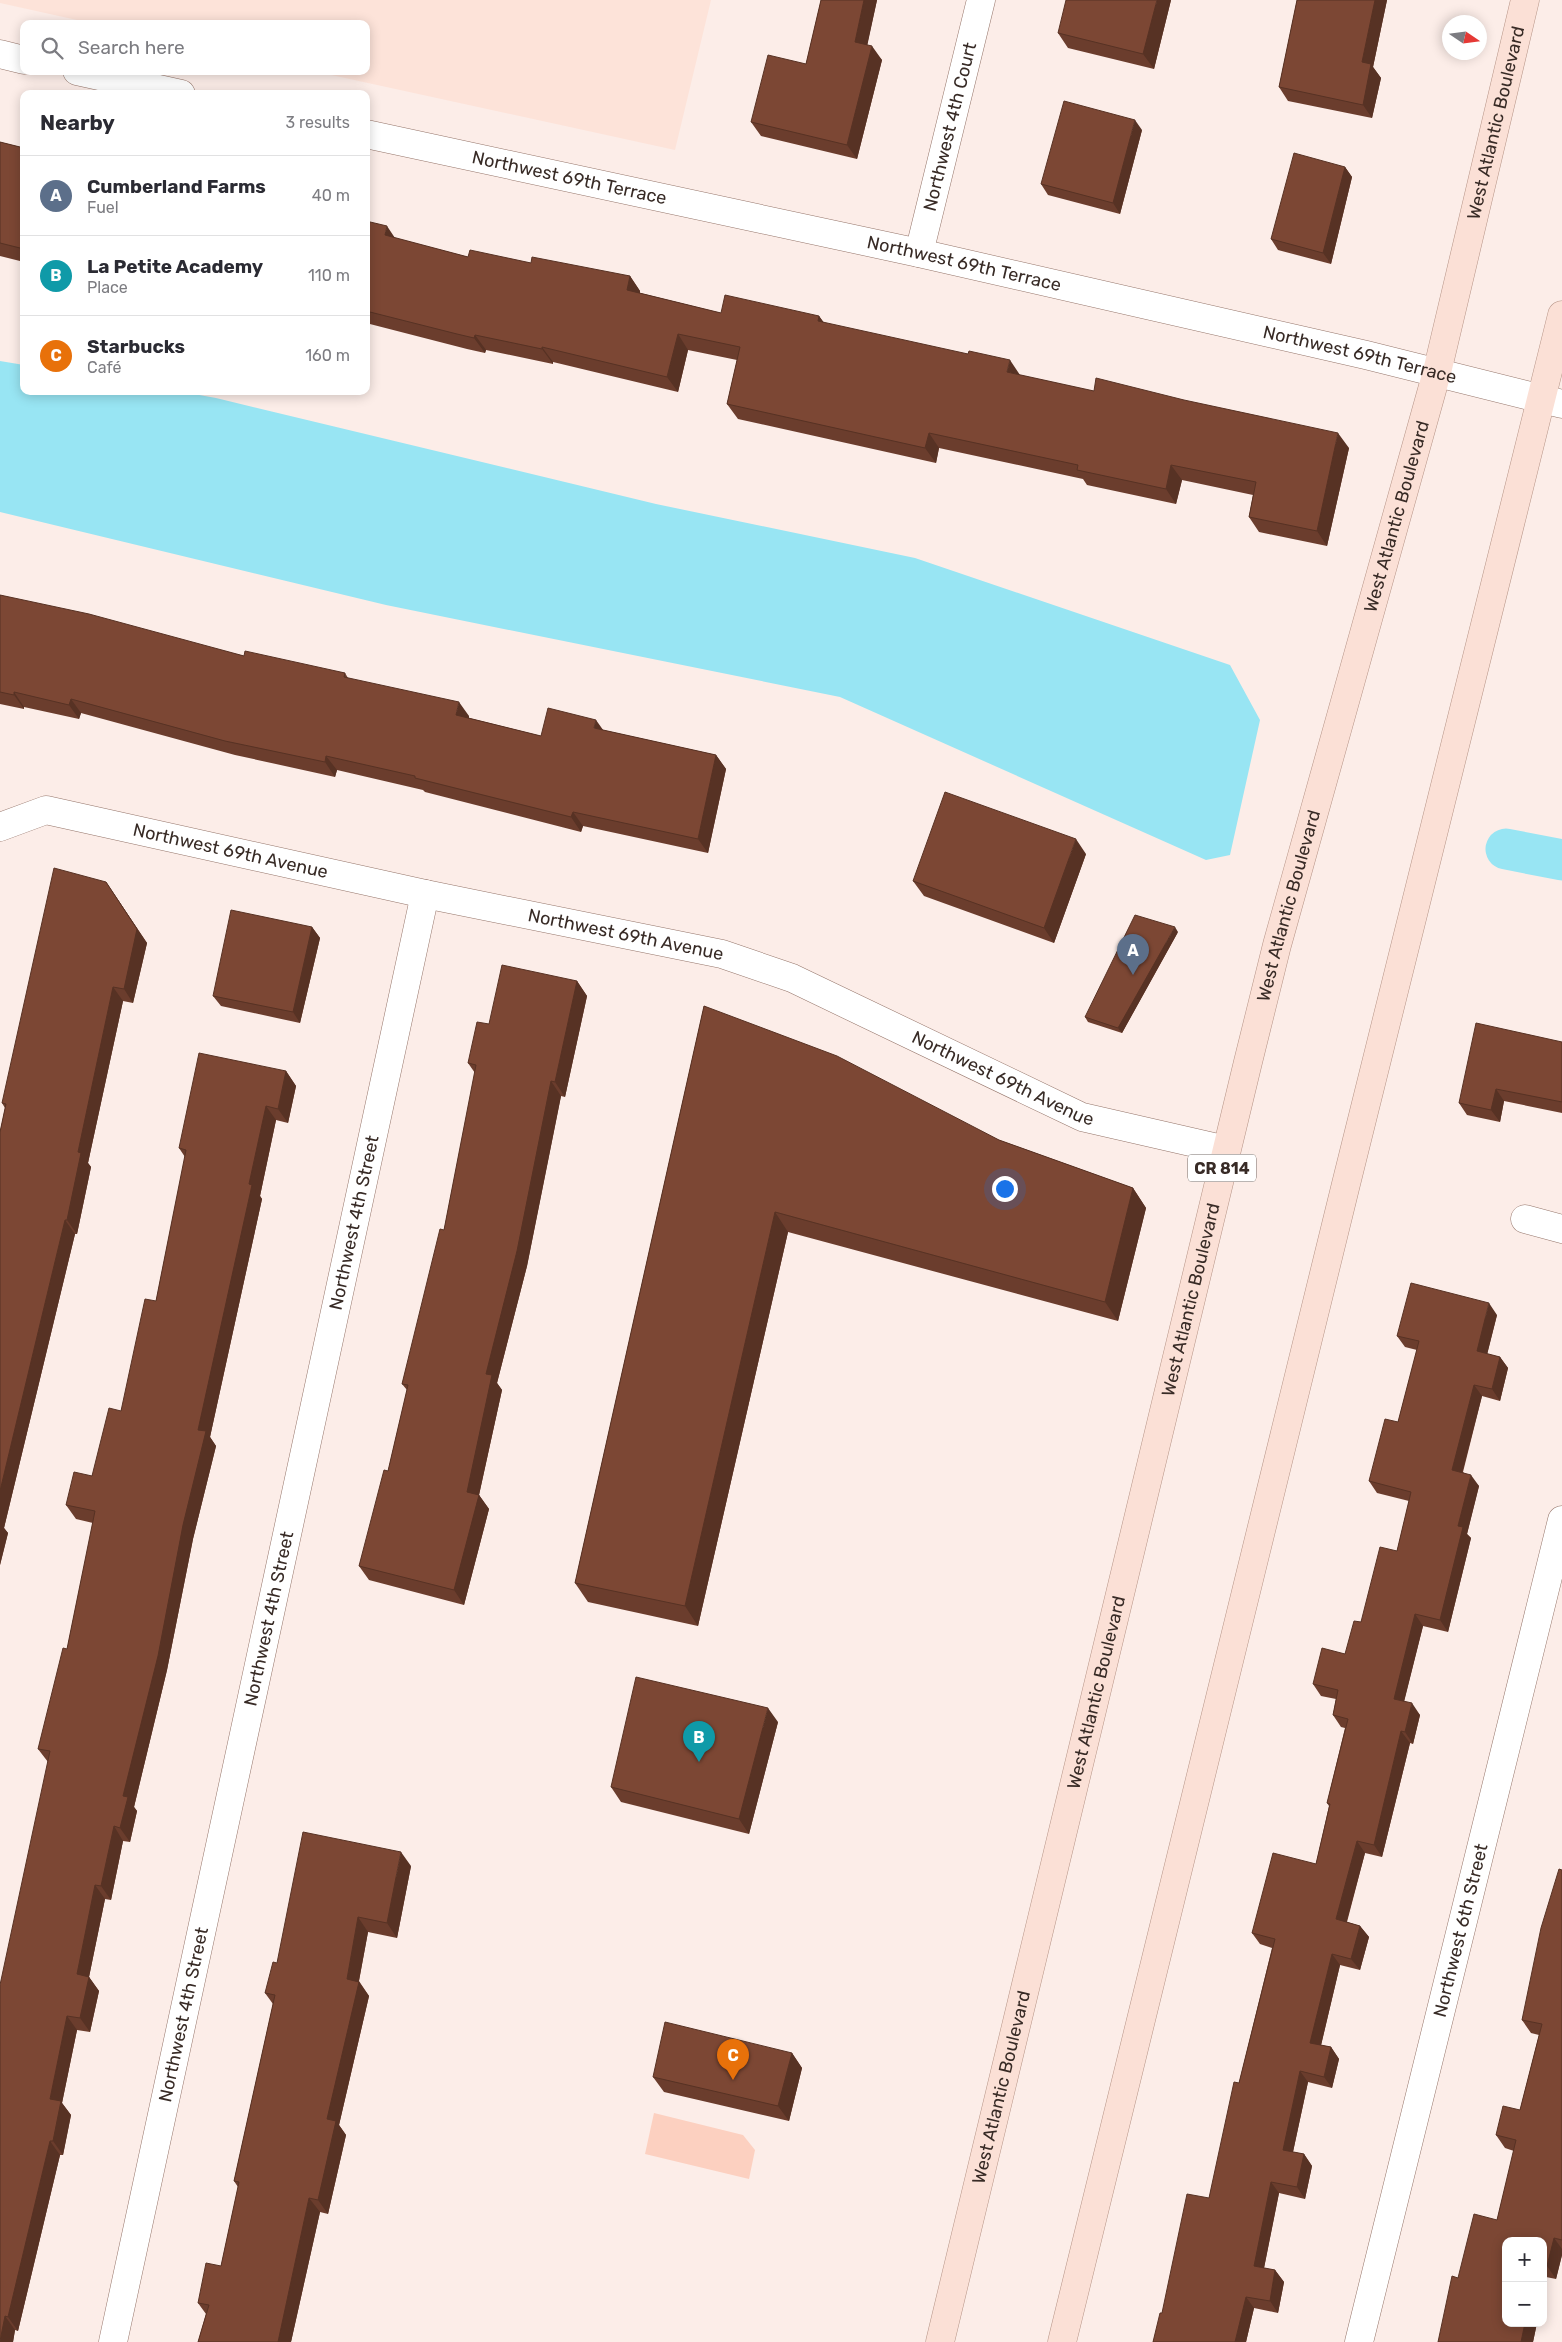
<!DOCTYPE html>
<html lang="en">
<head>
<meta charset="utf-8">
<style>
  body { margin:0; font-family:Rubik,sans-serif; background:#f2f2f3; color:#2b2b33 }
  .controls { position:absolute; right:15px; bottom:15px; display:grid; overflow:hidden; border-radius:10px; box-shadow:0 2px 12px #0003 }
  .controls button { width:45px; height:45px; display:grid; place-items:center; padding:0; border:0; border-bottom:1px solid #e1e1e2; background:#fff; color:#2b2b33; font:25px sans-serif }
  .compass { position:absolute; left:1442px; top:15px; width:45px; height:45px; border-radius:50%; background:#fff; box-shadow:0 2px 12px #0003; rotate:103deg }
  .you { position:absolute; left:1004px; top:1188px; width:18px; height:18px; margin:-12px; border:4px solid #fff; border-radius:50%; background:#1a73e8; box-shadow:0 0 0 8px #1a73e833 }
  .badge { display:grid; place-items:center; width:32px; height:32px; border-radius:50%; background:#d93025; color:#fff; font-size:16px; font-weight:700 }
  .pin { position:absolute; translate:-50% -41px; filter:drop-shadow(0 1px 2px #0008) }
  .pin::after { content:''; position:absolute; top:26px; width:18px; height:15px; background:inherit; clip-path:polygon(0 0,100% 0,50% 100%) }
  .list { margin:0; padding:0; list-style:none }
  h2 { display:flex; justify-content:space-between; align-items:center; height:65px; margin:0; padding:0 20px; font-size:21px }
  h2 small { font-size:16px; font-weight:400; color:#7c7c81 }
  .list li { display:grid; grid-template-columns:32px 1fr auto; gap:15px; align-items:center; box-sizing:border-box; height:80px; padding:0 20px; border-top:1px solid #e1e1e2 }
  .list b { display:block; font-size:19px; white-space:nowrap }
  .list p { margin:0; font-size:16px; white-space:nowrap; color:#7c7c81 }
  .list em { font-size:16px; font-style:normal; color:#7c7c81 }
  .icon { flex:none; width:28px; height:28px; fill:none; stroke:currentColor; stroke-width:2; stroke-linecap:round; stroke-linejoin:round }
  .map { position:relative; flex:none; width:1562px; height:2342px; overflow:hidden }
  .search { position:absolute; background:#fff; box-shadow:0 2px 12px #0003; left:20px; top:20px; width:350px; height:55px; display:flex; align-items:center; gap:12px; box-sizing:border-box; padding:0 18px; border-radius:10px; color:#7c7c81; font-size:19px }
  .panel { position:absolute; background:#fff; box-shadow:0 2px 12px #0003; left:20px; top:90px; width:350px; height:305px; border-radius:10px }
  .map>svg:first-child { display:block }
  .built { fill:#fde3d9 }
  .green { fill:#fcd0c0 }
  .water { fill:#98e5f3 }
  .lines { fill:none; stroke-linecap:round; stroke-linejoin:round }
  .canal { stroke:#98e5f3; stroke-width:41 }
  .minor-casing { stroke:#95756a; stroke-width:29 }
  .primary-casing { stroke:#b59386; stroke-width:29 }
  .minor { stroke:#fff; stroke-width:28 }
  .primary { stroke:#fbe0d6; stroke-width:28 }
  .wall { fill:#6b3d2d }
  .shaded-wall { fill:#573224 }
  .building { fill:#7c4734; stroke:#573224 }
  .labels { text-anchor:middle; stroke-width:5; stroke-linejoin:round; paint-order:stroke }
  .shield { fill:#fff; stroke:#746b67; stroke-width:1 }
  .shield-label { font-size:16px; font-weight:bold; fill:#382b26 }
  .street-label { font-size:18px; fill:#382b26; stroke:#fff }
</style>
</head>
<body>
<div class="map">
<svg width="1562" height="2342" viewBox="0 0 1562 2342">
  <rect width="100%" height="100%" fill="#fcede8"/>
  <path class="built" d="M0,0H711L675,150L313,71H366V24H95L0,3Z"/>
  <path class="green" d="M654,2113L743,2135L755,2150L749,2179L645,2154Z"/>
  <path class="water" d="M0,361L24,365V391H177L216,398L656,504L915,558L1230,665L1260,720L1230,855L1206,860L840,697L386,605L0,512Z"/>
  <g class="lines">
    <path class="canal" d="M1506,849L1562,860"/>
    <g class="minor-casing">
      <g id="minor">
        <path d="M0,54L24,60"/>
        <path d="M77,71L181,94"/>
        <path id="s1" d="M366,134L919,253L1366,355L1562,404"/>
        <path id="s2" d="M919,253L981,0"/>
        <path id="s3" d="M0,827L46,810L425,894L722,954L792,978L1082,1117L1226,1150"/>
        <path d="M1525,1219L1562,1229"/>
        <path id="s4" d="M113,2342L425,894"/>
        <path id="s5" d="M1359,2342L1562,1520"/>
      </g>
    </g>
    <g class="primary-casing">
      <g id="primary">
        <path id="s6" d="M940,2342L1248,1062L1277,945L1437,372L1525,0"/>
        <path d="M1062,2342L1346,1184L1562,315"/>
      </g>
    </g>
    <use href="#minor" class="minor"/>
    <use href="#primary" class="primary"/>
  </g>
  <path class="wall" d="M821,0H877L867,45L882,60L857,159L761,136L751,122L806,64Z
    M1171,0L1154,69L1068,48L1058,33Z
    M1297,0H1387L1373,67L1381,78L1372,118L1288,101L1279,87Z
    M1142,130L1120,214L1048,195L1041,184Z
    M0,142L24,148V262L0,256Z
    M1345,167L1352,177L1331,264L1278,250L1271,239Z
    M366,221L395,238L468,257L531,263L630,276L640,291V293L721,313L819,316L824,323L1020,375L1349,448L1327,546L1259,532L1249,517L1253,495L1182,480L1176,504L1087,485L1083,479L939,448L936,463L738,419L727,404L737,360L688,350L678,392L553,362V364L486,350L485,353L467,349L366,323Z
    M0,595L244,656L345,673L348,678L469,716V718L541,736L603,730L716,755L726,769L708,853L583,826L581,832L425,792L423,790L337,770L335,777L235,755L81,713L79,719L24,707V709L0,704Z
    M1086,854L1054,943L924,896L913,881Z
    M106,882L147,943L133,1003L123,1001L88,1163L91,1167L77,1234H75L4,1528L8,1533L0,1565V1132L5,1108L2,1103Z
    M312,927L320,938L300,1023L221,1006L213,996Z
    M1178,932L1122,1033L1088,1022L1085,1017Z
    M577,981L587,996L565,1097L561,1096L527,1266L497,1383L502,1390L479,1495L489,1509L464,1605L369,1580L359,1566L388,1471L407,1390L402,1384L444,1230L475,1073L468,1063L489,1024Z
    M704,1006L999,1140L1133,1188L1146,1208L1118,1321L788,1232L698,1626L588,1602L575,1583Z
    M1562,1042V1113L1504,1101L1500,1122L1467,1115L1459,1103Z
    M286,1071L296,1086L288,1123L276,1120L260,1196L262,1199L210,1437L216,1446L193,1539L167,1670L134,1807L137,1811L130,1842L123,1841L111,1900L105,1899L89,1977L99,1991L90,2032L77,2030L62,2103L71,2115L63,2155H60L18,2331L15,2330L13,2342H0L48,1762L38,1749L67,1649L93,1523L76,1519L66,1505L92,1476L121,1411L156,1301L185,1157L179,1148Z
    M1497,1315L1487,1354L1500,1357L1508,1368L1500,1401L1482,1396L1463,1472L1479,1486L1467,1534L1471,1538L1448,1632L1423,1626L1404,1701L1420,1715L1413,1744L1410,1743L1382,1857L1365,1853L1347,1922L1360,1926L1369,1937L1360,1970L1340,1965L1321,2045L1331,2047L1339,2059L1332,2088L1308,2082L1293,2152L1304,2154L1312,2166L1305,2199L1279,2193L1264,2268L1275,2270L1284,2282L1278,2313L1254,2308L1246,2342H1153L1162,2313L1209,2198L1239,2083L1272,1948L1260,1944L1252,1933L1316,1864L1329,1806L1327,1803L1345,1728L1341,1727L1333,1715L1336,1699L1321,1696L1313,1684L1345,1654L1397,1551L1409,1501L1377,1493L1369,1481L1398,1422L1417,1350L1405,1347L1397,1336Z
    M778,1722L749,1834L621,1802L611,1787Z
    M411,1866L397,1938L368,1932L359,1981L369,1996L339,2125L346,2135L328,2214L320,2212L291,2342H198L206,2314L198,2303L221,2266L238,2187L234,2181L273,2004L265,1993L277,1963Z
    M1562,1870V2255L1556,2279L1546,2277L1543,2291V2241L1506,2323H1537L1533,2342H1438L1458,2278L1497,2220L1514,2151L1505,2148L1496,2135L1520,2110L1539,2035L1531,2033L1522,2020Z
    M792,2053L802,2068L789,2121L664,2092L653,2077Z"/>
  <path class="shaded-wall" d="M864,0H877L865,56L855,42Z
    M1157,0H1171L1154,69L1143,54Z
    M1375,0H1387L1373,67L1381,78L1372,118L1363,105L1362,62Z
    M872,46L882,60L857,159L847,145Z
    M1135,120L1142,130L1120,214L1113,203Z
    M1345,167L1352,177L1331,264L1323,253Z
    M387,226L397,241L385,235Z
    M630,276L640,291L637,305L627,290Z
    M819,316L830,331L818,321Z
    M678,334L688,350L678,392L667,377Z
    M475,335L486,350L485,353L474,338Z
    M542,347L553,362V364L542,349Z
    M1010,360L1020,375L1007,372Z
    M929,433L939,448L936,463L925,448Z
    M1338,433L1349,448L1327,546L1317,531Z
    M1171,465L1182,480L1176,504L1166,489Z
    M14,692L24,707V709L14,695Z
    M71,699L81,713L79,719L69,705Z
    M459,702L469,716L466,730L456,715Z
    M596,720L606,734L594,728Z
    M716,755L726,769L708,853L698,839Z
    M326,756L337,770L335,777L325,762Z
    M573,812L583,826L581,832L571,817Z
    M1076,839L1086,854L1054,943L1044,928Z
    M106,882L147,943L133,1003L124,989Z
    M312,927L320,938L300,1023L293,1012Z
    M1175,927L1178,932L1122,1033L1118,1028Z
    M577,981L587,996L565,1097L555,1082Z
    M113,987L123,1001L88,1163L91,1167L77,1234L67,1220L78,1152Z
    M286,1071L296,1086L288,1123L278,1109Z
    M551,1081L561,1096L527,1266L497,1383L502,1390L479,1495L489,1509L464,1605L454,1590L467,1492L486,1374Z
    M1496,1089L1504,1101L1500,1122L1491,1110Z
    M266,1106L276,1120L260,1196L262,1199L210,1437L216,1446L193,1539L167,1670L134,1807L137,1811L130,1842L120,1828L123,1796L198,1430L249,1184Z
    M1133,1188L1146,1208L1118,1321L1105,1302Z
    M775,1212L788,1232L698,1626L685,1606Z
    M65,1220L75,1234L4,1528L8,1533L0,1565V1491Z
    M1489,1303L1497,1315L1485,1363L1477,1351Z
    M1500,1357L1508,1368L1500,1401L1492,1389Z
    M1474,1385L1482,1396L1460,1481L1452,1470Z
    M1471,1475L1479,1486L1467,1534L1471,1538L1448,1632L1440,1620L1458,1526Z
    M1415,1614L1423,1626L1402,1710L1394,1699Z
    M1412,1703L1420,1715L1413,1744L1405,1732Z
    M768,1708L778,1722L749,1834L739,1819Z
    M1401,1731L1410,1743L1382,1857L1374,1845Z
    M114,1826L123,1841L111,1900L101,1886Z
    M1357,1841L1365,1853L1344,1931L1336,1919Z
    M401,1852L411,1866L397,1938L387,1923Z
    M95,1885L105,1899L89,1977L99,1991L90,2032L80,2018L77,1974Z
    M358,1917L368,1932L357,1991L359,1982L369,1996L339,2125L346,2135L328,2214L318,2200L327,2119L347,1979Z
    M1360,1926L1369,1937L1360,1970L1351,1959Z
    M1332,1954L1340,1965L1319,2054L1310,2043Z
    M67,2016L77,2030L62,2103L71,2115L63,2155L53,2141L50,2099Z
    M1331,2047L1339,2059L1332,2088L1324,2077Z
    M792,2053L802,2068L789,2121L778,2106Z
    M1300,2071L1308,2082L1291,2161L1283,2150Z
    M50,2141L60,2155L18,2331L8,2317Z
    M1304,2154L1312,2166L1305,2199L1297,2187Z
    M1271,2182L1279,2193L1262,2278L1254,2266Z
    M309,2198L320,2212L291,2342H278Z
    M1554,2238L1562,2249V2255L1556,2279L1547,2266Z
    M1275,2270L1284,2282L1278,2313L1270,2301Z
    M1543,2272L1546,2277L1543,2291Z
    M1246,2297L1254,2308L1246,2342H1235Z
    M5,2316L15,2330L13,2342H0Z
    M1525,2323H1537L1533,2342H1521Z"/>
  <path class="building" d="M821,0H864L855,42L872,46L847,145L751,122L768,55L806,64Z
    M1066,0H1157L1143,54L1058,33Z
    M1297,0H1375L1362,62L1371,64L1363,105L1279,87Z
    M1064,101L1135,120L1113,203L1041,184Z
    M0,142L24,148V249L0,243Z
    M1294,153L1345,167L1323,253L1271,239Z
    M366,221L387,226L385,235L468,257L470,250L531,263L532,257L630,276L627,290L721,313L725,295L819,316L818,321L968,354L969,351L1010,360L1007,372L1094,391L1096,378L1184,400L1338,433L1317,531L1249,517L1256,482L1171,465L1166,489L1077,470L1078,465L929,433L925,448L727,404L740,347L678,334L667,377L542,347V349L475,335L474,338L457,334L366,311Z
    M0,595L89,614L244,656L245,651L345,673L344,677L459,702L456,715L541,736L548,708L596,720L594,728L716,755L698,839L573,812L571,817L415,778V776L326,756L325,762L225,741L71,699L69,705L14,692V695L0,692Z
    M945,792L1076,839L1044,928L913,881Z
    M54,868L106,882L137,929L124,989L113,987L78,1152L81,1153L67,1220H65L0,1491V1132L6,1104L2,1103Z
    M231,910L312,927L293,1012L213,996Z
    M1135,915L1175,927L1118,1028L1085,1017Z
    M502,965L577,981L555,1082L551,1081L517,1251L486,1374L492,1375L467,1492L479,1495L454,1590L359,1566L384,1470L388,1471L408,1385L402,1384L440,1229L444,1230L476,1065L468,1063L477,1022L489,1024Z
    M704,1006L837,1056L999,1140L1133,1188L1105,1302L775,1212L685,1606L575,1583Z
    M1476,1023L1562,1042V1102L1496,1089L1491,1110L1459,1103Z
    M199,1053L286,1071L278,1109L266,1106L249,1184L252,1185L198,1430L206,1431L183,1525L158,1656L123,1796L128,1797L120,1828L114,1826L101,1886L95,1885L77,1974L89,1977L80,2018L67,2016L50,2099L61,2101L53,2141H50L8,2317L5,2316L0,2341V1985L50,1751L38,1749L63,1648L67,1649L95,1511L66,1505L74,1472L92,1476L109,1408L121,1411L145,1299L156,1301L186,1150L179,1148Z
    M1411,1283L1489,1303L1477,1351L1500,1357L1492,1389L1474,1385L1452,1470L1471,1475L1458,1526L1463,1527L1440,1620L1415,1614L1394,1699L1412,1703L1405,1732L1401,1731L1374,1845L1357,1841L1336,1919L1360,1926L1351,1959L1332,1954L1310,2043L1331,2047L1324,2077L1300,2071L1283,2150L1304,2154L1297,2187L1271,2182L1254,2266L1275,2270L1270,2301L1246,2297L1235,2342H1153L1160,2313H1162L1187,2194L1209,2198L1234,2082L1239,2083L1275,1939L1252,1933L1273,1853L1316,1864L1330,1804L1327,1803L1348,1719L1333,1715L1338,1690L1313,1684L1322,1648L1345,1654L1354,1621L1361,1622L1380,1547L1397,1551L1411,1492L1369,1481L1385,1419L1398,1422L1419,1341L1397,1336Z
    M636,1677L768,1708L739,1819L611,1787Z
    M303,1832L401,1852L387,1923L358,1917L347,1979L359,1982L327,2119L336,2121L318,2200L309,2198L278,2342H198L209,2305L198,2303L206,2263L221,2266L239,2182L234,2181L275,1995L265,1993L273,1962L277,1963Z
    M1559,1869L1562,1870V2240L1554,2238L1547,2266L1543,2265V2241H1506V2323H1525L1521,2342H1438L1452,2276L1458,2278L1474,2214L1497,2220L1516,2140L1496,2135L1503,2106L1520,2110L1542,2024L1522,2020L1541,1928Z
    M665,2022L792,2053L778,2106L653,2077Z"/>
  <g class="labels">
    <rect class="shield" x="1188" y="1154.5" width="68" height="27" rx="4"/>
    <g class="shield-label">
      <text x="1222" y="1174">CR 814</text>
    </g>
    <g class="street-label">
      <text dy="6" stroke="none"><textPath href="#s6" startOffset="2288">West Atlantic Boulevard</textPath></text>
      <text dy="6" stroke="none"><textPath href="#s2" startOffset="130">Northwest 4th Court</textPath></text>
      <text dy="6" stroke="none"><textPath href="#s1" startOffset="208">Northwest 69th Terrace</textPath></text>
      <text dy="6" stroke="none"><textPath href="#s1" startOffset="612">Northwest 69th Terrace</textPath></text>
      <text dy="6" stroke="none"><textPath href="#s1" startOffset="1018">Northwest 69th Terrace</textPath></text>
      <text dy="6" stroke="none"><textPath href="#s6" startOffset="1882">West Atlantic Boulevard</textPath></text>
      <text dy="6" stroke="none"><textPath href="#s3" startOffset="238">Northwest 69th Avenue</textPath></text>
      <text dy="6" stroke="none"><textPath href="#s6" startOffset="1478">West Atlantic Boulevard</textPath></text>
      <text dy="6" stroke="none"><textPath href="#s3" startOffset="642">Northwest 69th Avenue</textPath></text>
      <text dy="6" stroke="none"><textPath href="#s3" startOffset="1048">Northwest 69th Avenue</textPath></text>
      <text dy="6" stroke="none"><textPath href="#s4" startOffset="1145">Northwest 4th Street</textPath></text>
      <text dy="6" stroke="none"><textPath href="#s6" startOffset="1072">West Atlantic Boulevard</textPath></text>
      <text dy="6" stroke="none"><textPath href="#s4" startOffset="740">Northwest 4th Street</textPath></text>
      <text dy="6" stroke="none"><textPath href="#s6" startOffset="668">West Atlantic Boulevard</textPath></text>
      <text dy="6" stroke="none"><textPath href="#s5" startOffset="424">Northwest 6th Street</textPath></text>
      <text dy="6" stroke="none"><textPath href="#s4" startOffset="335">Northwest 4th Street</textPath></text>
      <text dy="6" stroke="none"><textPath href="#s6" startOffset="262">West Atlantic Boulevard</textPath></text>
    </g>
  </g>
</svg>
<div class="controls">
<button>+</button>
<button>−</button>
</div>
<svg class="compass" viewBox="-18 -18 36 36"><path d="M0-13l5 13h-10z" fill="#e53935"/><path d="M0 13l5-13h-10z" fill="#7c7c81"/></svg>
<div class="you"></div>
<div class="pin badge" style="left:1133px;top:975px;background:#5c6f8a">A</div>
<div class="pin badge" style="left:699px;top:1762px;background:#0f9aa8">B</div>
<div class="pin badge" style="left:733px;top:2080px;background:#e8710a">C</div>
<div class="search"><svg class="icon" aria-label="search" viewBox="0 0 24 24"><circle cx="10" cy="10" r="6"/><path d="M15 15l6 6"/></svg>Search here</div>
<section class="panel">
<h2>Nearby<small>3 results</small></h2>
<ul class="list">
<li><span class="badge" style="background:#5c6f8a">A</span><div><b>Cumberland Farms</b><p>Fuel</p></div><em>40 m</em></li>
<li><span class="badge" style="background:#0f9aa8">B</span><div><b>La Petite Academy</b><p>Place</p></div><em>110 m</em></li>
<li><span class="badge" style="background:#e8710a">C</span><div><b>Starbucks</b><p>Café</p></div><em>160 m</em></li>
</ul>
</section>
</div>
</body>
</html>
